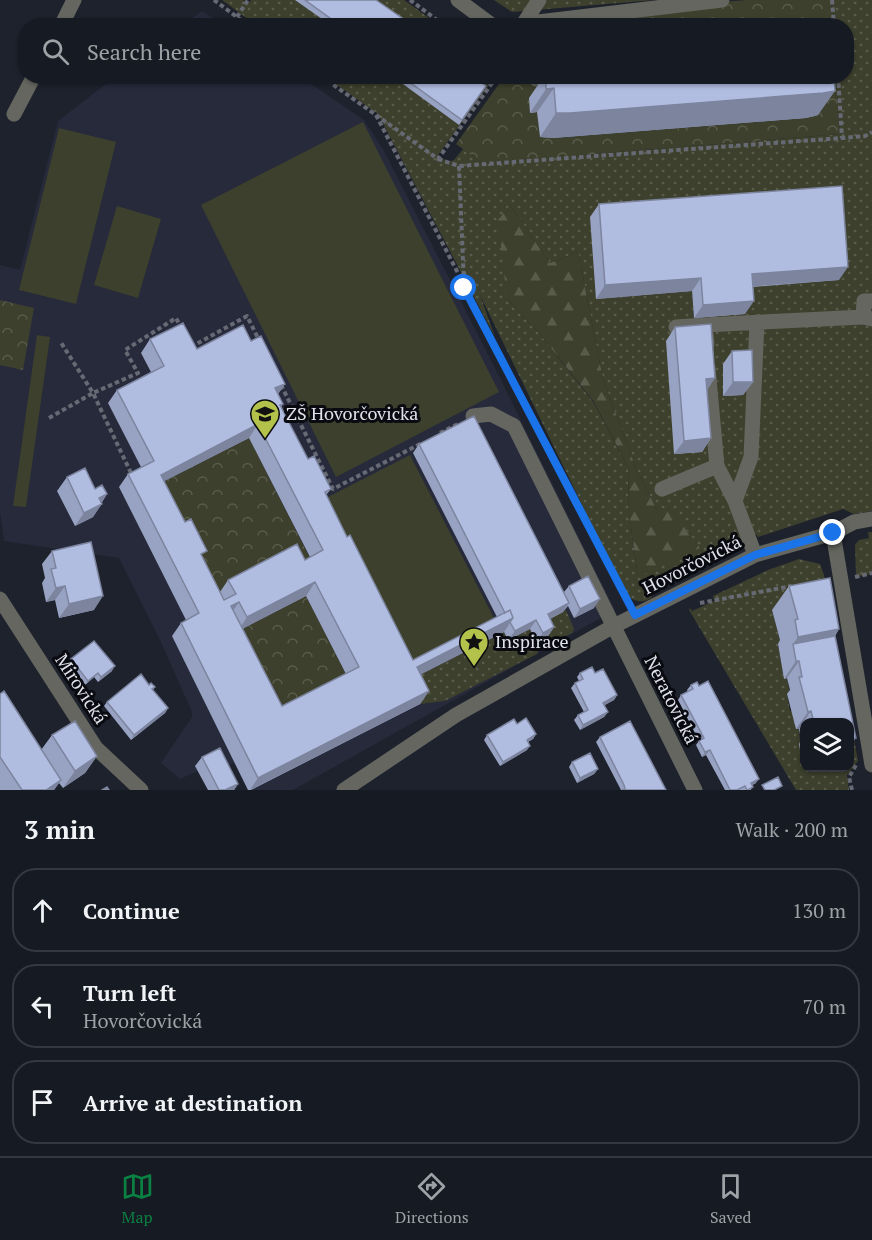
<!DOCTYPE html>
<html lang="en">
<head>
<meta charset="utf-8">
<style>
  body { margin:0; font-family:"PT Serif",serif; background:#23272f; color:#f1f3f6 }
  .controls { position:absolute; right:18px; bottom:18px; display:grid; overflow:hidden; border-radius:12px; box-shadow:0 2px 4px #0004 }
  .controls button { width:54px; height:54px; display:grid; place-items:center; padding:0; border:0; border-bottom:2px solid #353840; background:#161a22; color:#f1f3f6; font:30px sans-serif }
  .stop { position:absolute; width:18px; height:18px; margin:-14px; border:4px solid #1a73e8; border-radius:50%; background:#fff }
  .stop.end { background:#1a73e8; border-color:#fff; box-shadow:0 2px 6px #0008 }
  .list { margin:0; padding:0; list-style:none }
  h2 { display:flex; justify-content:space-between; align-items:center; height:78px; margin:0; padding:0 24px; font-size:26px }
  h2 small { font-size:20px; font-weight:400; color:#9ea1a5 }
  .list li { display:grid; grid-template-columns:39px 1fr auto; gap:18px; align-items:center; box-sizing:border-box; height:84px; margin:0 12px 12px; padding:0 12px; border:2px solid #353840; border-radius:24px }
  .list b { display:block; font-size:22px; white-space:nowrap }
  .list p { margin:0; font-size:20px; white-space:nowrap; color:#9ea1a5 }
  .list em { font-size:20px; font-style:normal; color:#9ea1a5 }
  .icon { flex:none; width:33px; height:33px; fill:none; stroke:currentColor; stroke-width:2; stroke-linecap:round; stroke-linejoin:round }
  .map { position:relative; flex:none; width:872px; height:790px; overflow:hidden }
  .search { position:absolute; background:#161a22; box-shadow:0 2px 4px #0004; left:18px; right:18px; top:18px; height:66px; display:flex; align-items:center; gap:15px; box-sizing:border-box; padding:0 21px; border-radius:24px; color:#9ea1a5; font-size:22px }
  .sheet { height:366px; background:#161a22 }
  nav { display:flex; justify-content:space-around; align-items:center; box-sizing:border-box; height:84px; border-top:2px solid #353840; background:#161a22; font-size:16px; color:#9ea1a5 }
  nav a { display:grid; justify-items:center; gap:3px }
  nav .on { color:#0b8043 }
  .map>svg:first-child { display:block }
  .built { fill:#262a3b }
  .grass { fill:url(#grass-dots); fill-rule:evenodd }
  .forest { fill:url(#forest-firs) }
  .park { fill:url(#park-crowns) }
  .pitch { fill:#3d402c }
  .lines { fill:none; stroke-linecap:round; stroke-linejoin:round }
  .path { stroke:#676a74; stroke-width:4; stroke-dasharray:4.5 3; stroke-linecap:butt }
  .minor { stroke:#64665f; stroke-width:15 }
  .wall { fill:#98a2c2; fill-rule:evenodd }
  .shaded-wall { fill:#7c849e }
  .building { fill:#b1bce1; stroke:#7c849e; stroke-width:1.5; fill-rule:evenodd }
  .route { stroke:#1a73e8; stroke-width:8 }
  .labels { text-anchor:middle; stroke-width:6; stroke-linejoin:round; paint-order:stroke }
  .poi-label { font-size:18px; fill:#e1e3eb; stroke:#0a0b10; text-anchor:start }
  .street-label { font-size:18px; fill:#e1e3eb; stroke:#0a0b10 }
</style>
</head>
<body>
<div class="map">
<svg width="872" height="790" viewBox="0 0 872 790">
  <defs>
    <pattern id="grass-dots" width="8" height="8" patternUnits="userSpaceOnUse" patternTransform="scale(1.5)"><rect width="8" height="8" fill="#3d402c"/><path d="M2 2h.1M6 6h.1" fill="none" stroke="#595b4b" stroke-width="1.8" stroke-linecap="round"/></pattern>
    <pattern id="forest-firs" width="22" height="20" patternUnits="userSpaceOnUse" patternTransform="scale(1.5)"><rect width="22" height="20" fill="#3d402c"/><path d="M5 1l3.5 6h-7zM16 11l3.5 6h-7z" fill="#595b4b"/></pattern>
    <pattern id="park-crowns" width="20" height="18" patternUnits="userSpaceOnUse" patternTransform="scale(1.5)"><rect width="20" height="18" fill="#3d402c"/><path d="M2 6a3 3 0 1 1 6 0M12 15a3 3 0 1 1 6 0" fill="none" stroke="#595b4b"/></pattern>
  </defs>
  <rect width="100%" height="100%" fill="#1e222d"/>
  <path class="built" d="M202,11L224,25H183Z
    M115,77H301L364,120L383,149L494,366L615,610L293,790H248L234,763L228,766H196L198,771L180,779L161,763L192,717V712L160,640L119,558L4,541L0,511V265L20,270L58,121Z"/>
  <path class="grass" d="M222,0H243L249,3L251,0H296L332,25H256Z
    M367,0H404L439,25H401Z
    M494,0H654L512,12Z
    M831,0H872V511L854,514L843,509L758,537L756,534L648,581L652,597C643,605 630,601 624,591L480,295L495,337L378,114L326,77H495L438,155L448,162L454,160L463,149L482,163L840,134L836,77L846,76V26L833,25ZM832,199L838,280L743,287L694,318L692,291L596,299ZM510,205L550,263L578,252L603,379L636,468L657,510L638,577L629,513L628,467L594,403L539,333L507,299Z
    M868,532H872V574L856,577L855,545L859,540L869,538Z
    M799,559L820,564L824,575L858,761L847,775L849,790H796L689,610L690,608L692,611L714,601L713,596L768,570ZM772,610L850,722V768H804V762H802L799,729H796L793,711H790L787,695L790,694L787,678H784L778,644L781,643Z
    M566,610L574,629L572,633L551,643L541,623Z
    M530,629L539,649L537,654L445,701L420,704L408,681L504,632L509,640Z"/>
  <path class="forest" d="M510,205L550,263L578,252L603,379L636,468L657,510L671,509L700,548L638,577L629,513L628,467L594,402L539,333L507,299L498,220Z"/>
  <path class="park" d="M746,0H831L833,25L540,26L547,17Z
    M504,77H752L537,112L554,138L806,118L824,77H836L840,134L482,163L456,144Z
    M0,300L34,308L23,370L0,365Z
    M249,438L313,564L219,593L151,488Z
    M306,596L349,680L273,719L238,631Z"/>
  <path class="pitch" d="M363,122L499,392L336,477L201,205Z
    M59,128L116,142L76,304L19,290Z
    M117,206L161,219L138,298L94,285Z
    M37,335L50,337L26,507L13,506Z
    M410,455L496,622L409,666L324,499Z"/>
  <g class="lines">
    <path class="path" d="M214,0L249,26
      M410,0L445,26
      M832,0L834,26
      M237,17L248,0
      M321,76L438,159L497,76
      M838,76L842,138
      M376,115L628,601
      M438,159L459,166L842,138L865,136L872,132
      M459,166L464,285
      M191,347L247,316L259,340
      M281,385L333,489L422,443
      M49,418L93,393L60,341
      M440,433L460,423
      M131,473L93,393L138,373L125,350L176,318L181,327
      M855,577L872,573
      M700,603L792,586
      M852,790L849,777L856,765"/>
    <path class="minor" d="M458,0L493,26
      M61,26L74,0
      M522,26L539,0
      M529,26L538,22L722,0
      M535,76L536,79
      M14,114L34,76
      M863,317L864,301H872
      M705,325L863,317L872,319
      M676,327L705,325L707,344
      M708,368L717,466L735,501L755,555
      M473,416L491,414L514,426L695,790
      M662,489L717,466
      M735,501L751,457L757,322
      M833,533L872,765
      M0,599L96,748L141,790
      M344,790L456,715L612,627L755,555L833,533L854,522L872,519"/>
  </g>
  <path class="wall" d="M295,0H376L401,26H332Z
    M392,76H472L486,86L459,125Z
    M544,76H834L818,115L806,118L553,138L540,137L537,112L530,113L529,98Z
    M599,204L839,280L753,287L745,314L694,318L692,291L596,299L590,217Z
    M675,327L707,389L711,438L702,452L674,454L666,341Z
    M150,339L197,349L251,341L285,384L278,394L283,404L281,407L308,459L331,489L326,495L347,537L413,660L497,617L413,453L419,444L564,592L569,586L594,608L574,618L568,606L563,612L550,619L554,627L548,636L536,642L530,629L508,640L504,632L421,674L429,691L420,704L251,790H248L172,636L181,623L186,620L119,487L128,474L141,467L108,403L117,390L151,372L141,353ZM249,438L310,557L305,560L228,580L220,592L164,481ZM306,596L346,674L282,706L242,629Z
    M732,351L753,382L743,395L723,396V364Z
    M67,477L107,494L93,517L75,526L57,491Z
    M52,551L94,610L59,618L55,600L46,602L42,583L45,578L42,564Z
    M789,586L839,629L835,636L849,723H804V762L802,763L799,744L801,740L799,729H796L787,694L790,690L787,678L784,679L778,644L780,640L772,610Z
    M71,659L112,671L98,682L94,677L85,685L68,664Z
    M580,673H595L617,695L614,700L604,705L608,712L604,717L580,730L574,720L578,715L584,712L571,688L575,683L579,681L577,677Z
    M149,685L155,687L153,690L168,708L165,713L131,740L104,706L107,702Z
    M691,685L756,783L752,785L751,790H725L706,755L702,757L696,745L699,741L678,700L681,695L688,692L687,690Z
    M0,694L41,750L52,735L97,756L85,773L63,788L59,783L54,790H0Z
    M517,724L536,734L533,739L528,742L527,750L500,766L484,740L487,735Z
    M600,737L666,790H621L596,742Z
    M202,757L238,784L234,790H208L195,766Z
    M572,762L598,769L594,774L577,783L569,767Z"/>
  <path class="shaded-wall" d="M554,88L537,112L530,113L546,89Z
    M835,91L818,115L806,118L553,138L540,137L556,113Z
    M848,267L839,280L743,287L752,274Z
    M701,278L692,291L596,299L605,285Z
    M754,301L745,314L694,318L703,305Z
    M715,378L706,392V379Z
    M733,382H753L743,395L723,396Z
    M285,384L276,397L275,388Z
    M258,424L249,438L151,488L161,475Z
    M711,438L702,452L674,454L684,441Z
    M107,494L99,505L102,504L93,517L75,526L84,513L99,498Z
    M315,582L306,596L238,631L247,617Z
    M65,586L55,600L46,602L56,588Z
    M103,596L94,610L59,618L69,604Z
    M600,599L594,608L574,618L580,609Z
    M239,602L230,615L231,606Z
    M569,603L563,612L541,623L548,614Z
    M513,618L504,632L408,681L417,667Z
    M536,620L530,629L508,640L515,631Z
    M554,627L548,636L536,642L543,633Z
    M839,629L822,653L793,644L798,637Z
    M796,661H799L787,678L784,679Z
    M115,666L112,671L98,682L101,677Z
    M98,673L94,677L85,685L88,681Z
    M429,691L420,704L250,790L258,778Z
    M617,695L614,700L600,708L603,703Z
    M168,708L165,713L131,740L134,735Z
    M811,711L799,729H796L808,712Z
    M608,712L604,717L580,730L583,725Z
    M536,734L533,739L523,744L527,740Z
    M856,738L849,748V739Z
    M530,746L527,750L500,766L503,762Z
    M710,750L706,755L702,757L705,752Z
    M97,756L85,773L63,788L75,771Z
    M598,769L594,774L577,783L580,778Z
    M759,779L756,783L748,788L751,783Z
    M61,780L54,790H46Z
    M238,784L234,790H225Z"/>
  <path class="building" d="M305,0H376L405,20L401,26H341Z
    M401,76H472L486,86L462,120Z
    M546,76H834L835,91L823,93L570,113H556L554,88L546,89Z
    M842,186L848,267L752,274L754,301L703,305L701,278L605,285L599,204Z
    M183,323L197,349L243,325L251,341L261,336L285,384L275,388L283,404L280,405L308,459L314,456L331,489L325,492L347,537L350,535L413,660L510,610L513,618L417,667L429,691L258,778L181,623L199,613L128,474L154,461L117,390L164,366L150,339ZM258,424L323,550L305,560L297,544L228,580L236,594L224,600L201,554L207,551L191,519L185,522L161,475ZM315,582L359,667L282,706L231,606L239,602L247,617Z
    M711,324L715,378L706,379L711,438L684,441L675,327Z
    M752,350L753,382H733L732,351Z
    M474,416L569,603L548,614L554,627L543,633L536,620L515,631L510,622L513,618L510,610L505,613L419,444Z
    M85,468L95,489L102,485L107,494L99,498L102,504L84,513L67,477Z
    M91,542L103,596L69,604L65,586L56,588L51,569L56,568L52,551Z
    M588,576L600,599L580,609L569,586Z
    M830,578L839,629L798,637L795,620L798,619L789,586Z
    M835,636L856,738L849,739V723H814L811,711L808,712L799,677H802L799,661H796L793,644Z
    M94,641L115,666L101,677L98,673L88,681L71,659Z
    M592,667L595,673L603,669L617,695L603,703L608,712L583,725L578,715L588,710L575,683L583,679L580,673Z
    M141,674L149,685L151,683L155,687L152,689L168,708L134,735L107,702Z
    M708,681L759,779L751,783L753,787L748,790H747L745,786L737,790H730L710,750L705,752L699,741L704,738L681,695L693,689L691,685L697,682L699,686Z
    M4,691L61,780L46,790H22L0,757V694Z
    M526,718L536,734L527,740L530,746L503,762L487,735L514,719L517,724Z
    M75,721L97,756L75,771L52,735Z
    M630,721L666,790H622L625,789L624,785L600,737Z
    M220,748L238,784L225,790H219L202,757Z
    M590,753L598,769L580,778L572,762Z
    M778,777L782,786L774,790H765L762,785Z
    M107,787L109,790H102Z"/>
  <g class="lines">
    <path class="route" d="M464,288L635,615L755,555L833,533"/>
  </g>
  <defs>
    <g id="school-pin" transform="scale(1.5)"><path d="M0 17L-7.5 6A9.5 9.5 0 1 1 7.5 6Z" fill="#b3c24b" stroke="#0a0b10"/><path d="M0-5L7-2L0 1L-7-2ZM-4 1L0 2.5L4 1V4Q0 6-4 4Z" fill="#111"/></g>
    <g id="sight-pin" transform="scale(1.5)"><path d="M0 17L-7.5 6A9.5 9.5 0 1 1 7.5 6Z" fill="#b3c24b" stroke="#0a0b10"/><path d="M0-6L1.8-2.2L6-1.7L2.9 1.2L3.7 5.4L0 3.3L-3.7 5.4L-2.9 1.2L-6-1.7L-1.8-2.2Z" fill="#111"/></g>
  </defs>
  <g fill-rule="evenodd">
    <use href="#school-pin" x="265" y="414"/>
    <use href="#sight-pin" x="474" y="642"/>
  </g>
  <g class="labels">
    <g class="poi-label">
      <text x="286" y="420">ZŠ Hovorčovická</text>
      <text x="495" y="648">Inspirace</text>
    </g>
    <g class="street-label">
      <text transform="translate(692 565) rotate(-27)" y="6">Hovorčovická</text>
      <text transform="translate(81 689) rotate(57)" y="6">Mirovická</text>
      <text transform="translate(671 700) rotate(63)" y="6">Neratovická</text>
    </g>
  </g>
</svg>
<div class="controls">
<button><svg class="icon" aria-label="layers" viewBox="0 0 24 24"><path d="M12 4l9 5-9 5-9-5zM3 14l9 5 9-5"/></svg></button>
</div>
<div class="stop" style="left:464px;top:288px"></div>
<div class="stop end" style="left:833px;top:533px"></div>
<div class="search"><svg class="icon" aria-label="search" viewBox="0 0 24 24"><circle cx="10" cy="10" r="6"/><path d="M15 15l6 6"/></svg>Search here</div>
</div>
<section class="sheet">
<h2>3 min<small>Walk · 200 m</small></h2>
<ul class="list">
<li><svg class="icon" aria-label="ahead" viewBox="0 0 24 24"><path d="M12 20V5M6 11l6-6 6 6"/></svg><div><b>Continue</b></div><em>130 m</em></li>
<li><svg class="icon" aria-label="left" viewBox="0 0 24 24"><path d="M17 20v-9H6M10 6l-5 5 5 5"/></svg><div><b>Turn left</b><p>Hovorčovická</p></div><em>70 m</em></li>
<li><svg class="icon" aria-label="arrive" viewBox="0 0 24 24"><path d="M6 21V4h12l-3 4 3 4H6"/></svg><div><b>Arrive at destination</b></div></li>
</ul>
</section>
<nav>
<a class="on"><svg class="icon" aria-label="map" viewBox="0 0 24 24"><path d="M3 6l6-2 6 2 6-2v14l-6 2-6-2-6 2zM9 4v14M15 6v14"/></svg>Map</a>
<a><svg class="icon" aria-label="directions" viewBox="0 0 24 24"><path d="M12 3l9 9-9 9-9-9zM9 14v-3h6M13 9l2 2-2 2"/></svg>Directions</a>
<a><svg class="icon" aria-label="saved" viewBox="0 0 24 24"><path d="M7 4h10v16l-5-4-5 4z"/></svg>Saved</a>
</nav>
</body>
</html>
